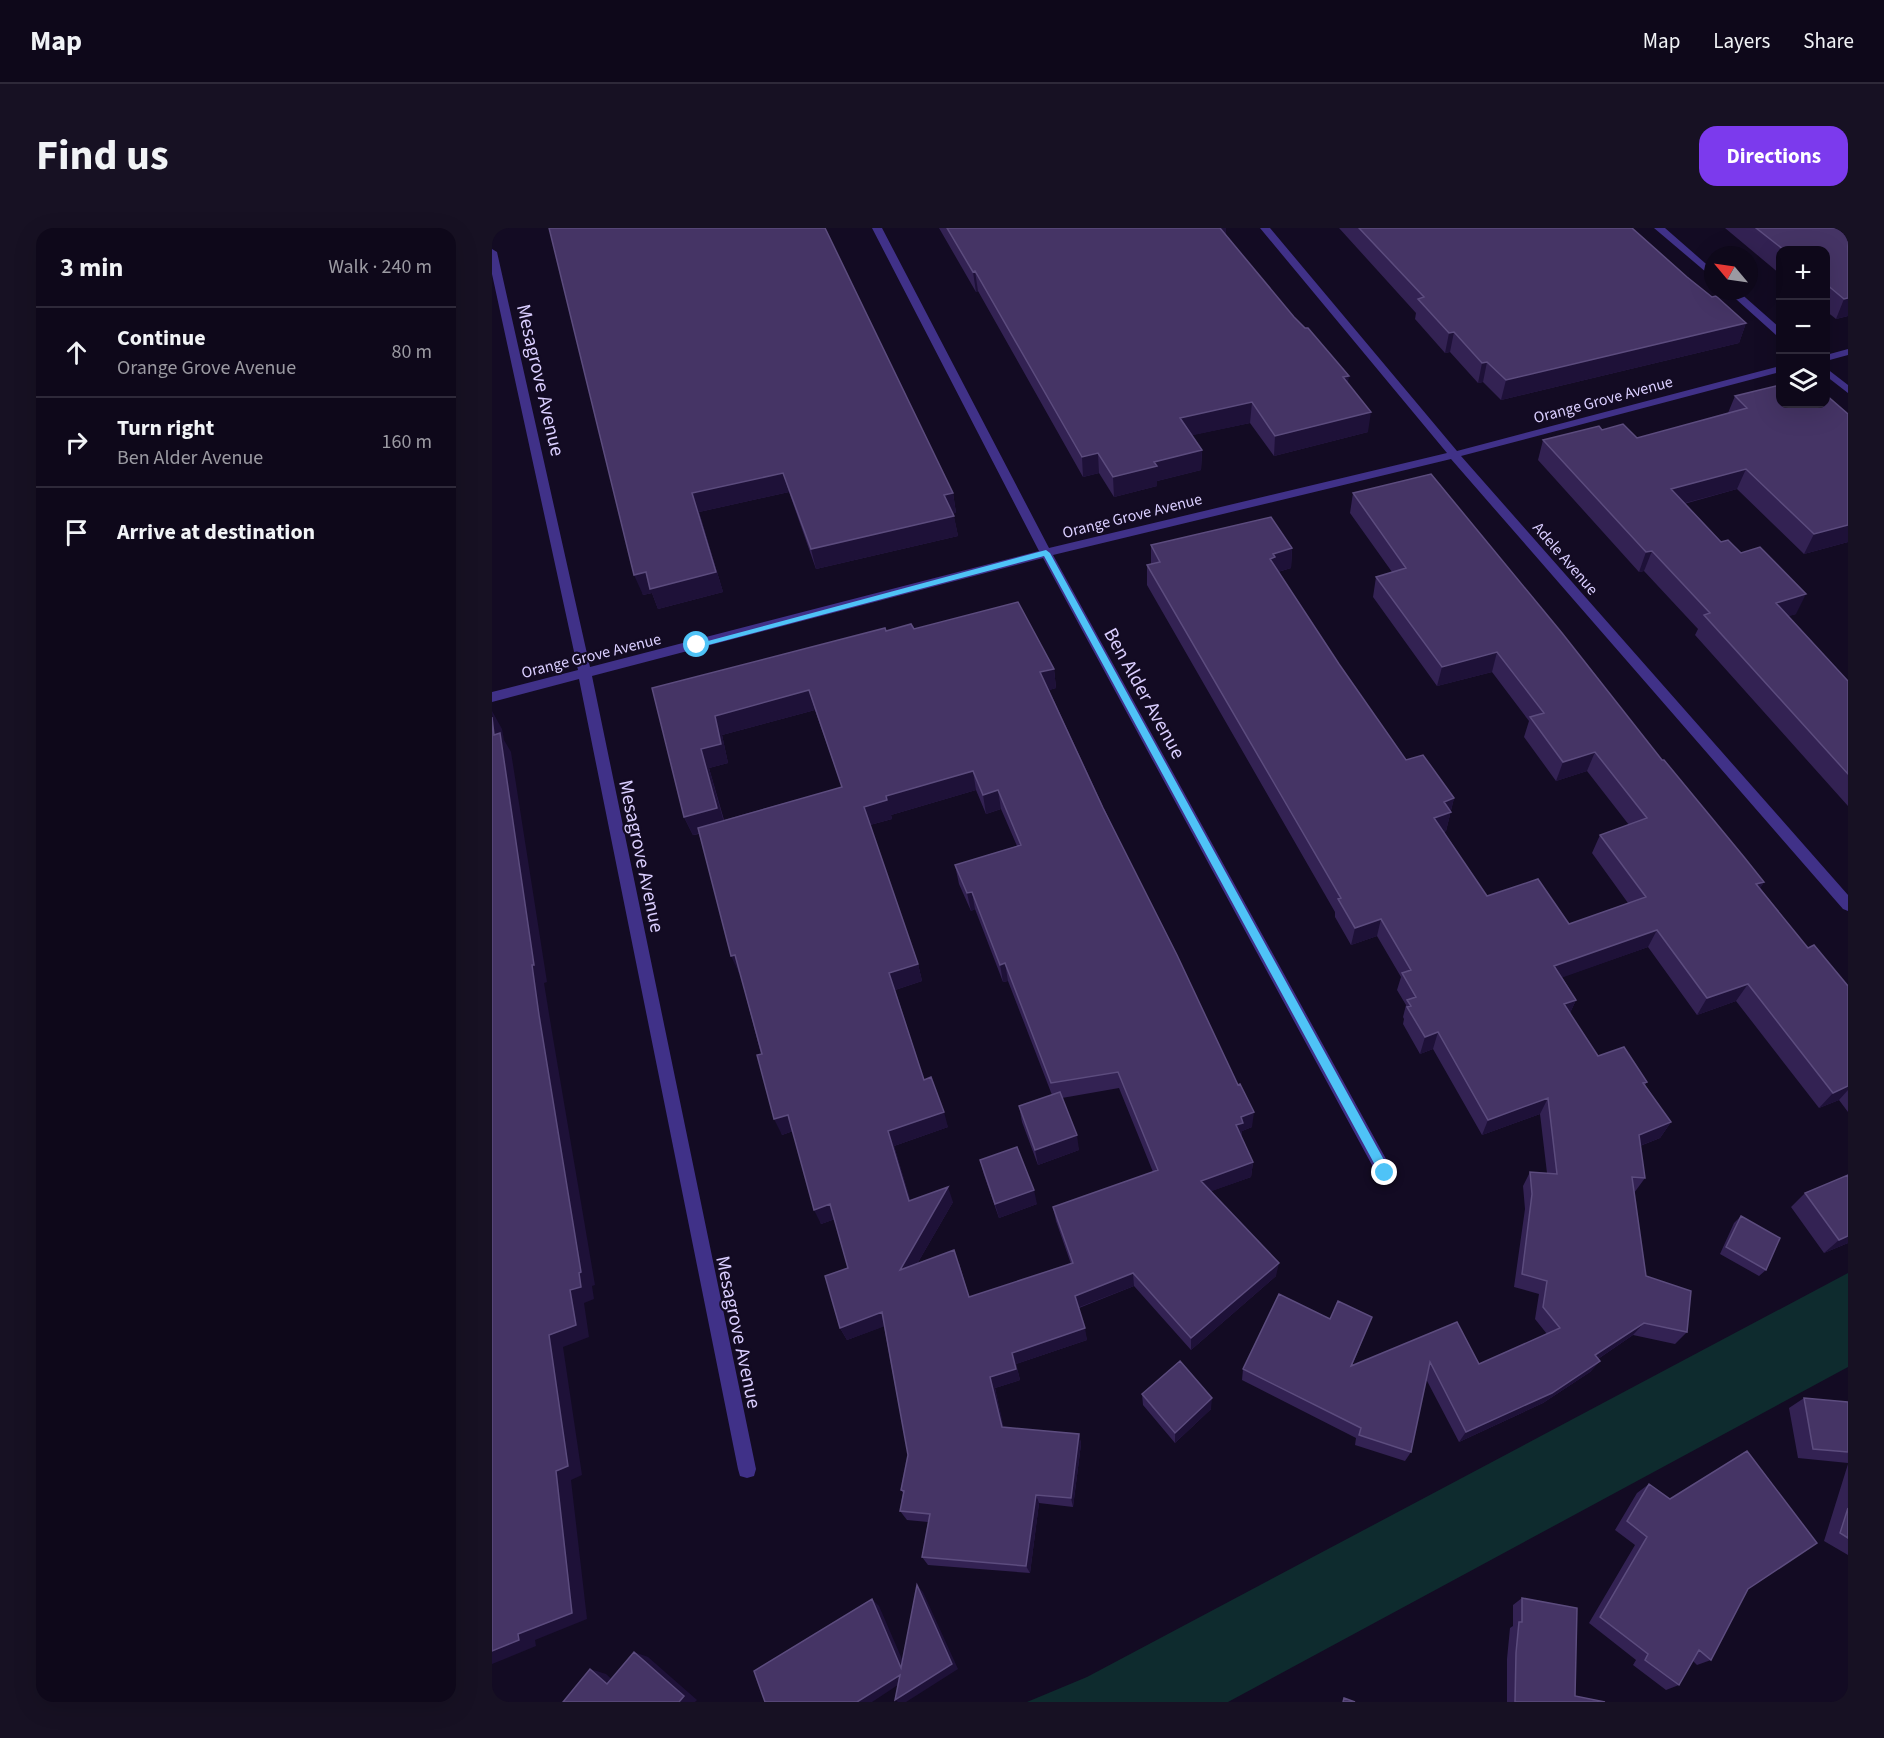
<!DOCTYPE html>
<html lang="en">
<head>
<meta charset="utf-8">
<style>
  body { margin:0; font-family:"Source Sans 3",sans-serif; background:#171123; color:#f1f3f6 }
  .controls { position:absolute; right:18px; top:18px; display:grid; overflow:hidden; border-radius:12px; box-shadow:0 6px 24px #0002 }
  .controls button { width:54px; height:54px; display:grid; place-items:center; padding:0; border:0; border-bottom:2px solid #2e2939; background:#0e081a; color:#f1f3f6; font:30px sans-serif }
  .compass { position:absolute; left:1212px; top:18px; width:54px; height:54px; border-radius:50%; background:#0e081a; box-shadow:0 6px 24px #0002; rotate:299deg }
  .stop { position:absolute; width:18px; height:18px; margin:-14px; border:4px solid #4fc3f7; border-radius:50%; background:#fff }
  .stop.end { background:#4fc3f7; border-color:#fff; box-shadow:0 2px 6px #0008 }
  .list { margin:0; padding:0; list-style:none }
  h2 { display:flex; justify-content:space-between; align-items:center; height:78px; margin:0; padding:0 24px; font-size:26px }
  h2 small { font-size:20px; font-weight:400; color:#9b9aa2 }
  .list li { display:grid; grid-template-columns:39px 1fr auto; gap:18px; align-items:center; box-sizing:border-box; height:90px; padding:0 24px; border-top:2px solid #2e2939 }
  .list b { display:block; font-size:22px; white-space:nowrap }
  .list p { margin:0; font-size:20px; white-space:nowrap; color:#9b9aa2 }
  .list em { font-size:20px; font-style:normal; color:#9b9aa2 }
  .icon { flex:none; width:33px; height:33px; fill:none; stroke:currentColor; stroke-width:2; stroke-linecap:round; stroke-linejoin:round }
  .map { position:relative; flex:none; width:1356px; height:1474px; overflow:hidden; border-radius:18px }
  header { display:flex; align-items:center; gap:36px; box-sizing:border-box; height:84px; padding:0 30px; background:#0e081a; border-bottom:2px solid #2e2939 }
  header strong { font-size:28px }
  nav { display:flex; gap:33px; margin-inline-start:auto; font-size:21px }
  .intro { display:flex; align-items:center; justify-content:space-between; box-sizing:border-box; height:144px; padding:0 36px }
  h1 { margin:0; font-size:42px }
  .button { padding:15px 27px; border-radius:18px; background:#7c3aed; color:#fff; font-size:21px; font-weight:700 }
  main { display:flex; gap:36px; padding:0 36px }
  aside { flex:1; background:#0e081a; border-radius:18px; box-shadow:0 6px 24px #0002 }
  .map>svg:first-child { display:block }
  .green { fill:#0e2b2e }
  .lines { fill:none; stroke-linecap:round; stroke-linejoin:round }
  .minor { fill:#403188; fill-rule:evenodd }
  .wall { fill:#332253; fill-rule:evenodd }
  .shaded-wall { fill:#1e1138 }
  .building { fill:#453465; stroke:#5c4c7e; stroke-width:1.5; fill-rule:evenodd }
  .route { fill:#4fc3f7 }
  .labels { text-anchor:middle; stroke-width:4.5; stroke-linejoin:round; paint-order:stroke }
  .far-street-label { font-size:16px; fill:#daceff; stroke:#130b23 }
  .street-label { font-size:20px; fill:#daceff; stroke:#130b23 }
</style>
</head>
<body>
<header>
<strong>Map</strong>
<nav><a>Map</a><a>Layers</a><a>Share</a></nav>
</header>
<div class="intro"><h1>Find us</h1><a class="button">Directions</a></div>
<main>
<aside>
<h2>3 min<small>Walk · 240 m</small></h2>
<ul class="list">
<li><svg class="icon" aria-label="ahead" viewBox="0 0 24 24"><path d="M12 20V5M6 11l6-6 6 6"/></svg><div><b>Continue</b><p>Orange Grove Avenue</p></div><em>80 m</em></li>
<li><svg class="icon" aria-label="right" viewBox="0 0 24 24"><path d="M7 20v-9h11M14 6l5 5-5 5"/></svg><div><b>Turn right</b><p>Ben Alder Avenue</p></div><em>160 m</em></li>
<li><svg class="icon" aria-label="arrive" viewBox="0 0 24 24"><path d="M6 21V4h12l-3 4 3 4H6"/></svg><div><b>Arrive at destination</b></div></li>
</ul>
</aside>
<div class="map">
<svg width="1356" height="1474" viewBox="0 0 1356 1474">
  <rect width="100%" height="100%" fill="#130b23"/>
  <path class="green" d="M1356,1045V1139L736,1474H535L595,1449Z"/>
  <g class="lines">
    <path class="minor" d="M380,0H390L557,320L955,225L768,0H778L965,223L1288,138V144L969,228L1356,667V683L1351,681L959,231L561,327L899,940L901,945L899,950L893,953L887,950L551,330L100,448L264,1241L262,1248L255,1250L248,1248L246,1241L87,451L0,474V464L86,442L0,46V21L5,24L98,439L547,323Z
      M1162,0H1173L1221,42V50Z
      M1235,63H1246L1288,100V108L1284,107Z
      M1356,121V127L1334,133V127Z
      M1334,140L1356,157V165L1334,148Z"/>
  </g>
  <path class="wall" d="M57,0L461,265L464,285H461L466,308L324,341L297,264L207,284L231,364L166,381L160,365L151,367Z
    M447,0H734V7L856,155L876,204L782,228L758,195L700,207L710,222L709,242L665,253V258L622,269L607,245L591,249L486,63L484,64Z
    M847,0H1140L1195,49L1220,69L1254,95L1247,115L1009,172L991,154L986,155L958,124L953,125L923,91L924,85Z
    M1233,0H1356V88L1344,91L1334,83V22H1288V46Z
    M1243,168L1356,186V314L1312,326L1245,261L1192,276L1229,314L1304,386L1296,388L1356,453V578L1203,407L1206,401L1152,343L1147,344L1046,232L1051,212L1110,202L1145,210L1236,185Z
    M861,265L1170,532L1272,654L1268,660L1316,720L1356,758V884L1347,872L1327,880L1244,773L1205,787L1156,719L1070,749L1084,772L1078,785L1106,828L1155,854L1153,857L1179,894L1168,910L1148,918L1153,950L1142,965L1154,1048L1195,1104L1183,1116L1141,1107L1106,1131L1108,1133L1098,1144L1051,1175L967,1214L934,1151L919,1224L913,1233L863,1217L864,1210L750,1152L751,1141L838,1091L875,1101L860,1138L965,1094L987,1136L1055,1106L1043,1091L1047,1066L1022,1059L1033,981L1031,958L1038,944L1055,945L1048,886L990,907L941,821L928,826L911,796L912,791L911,789L914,777L905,762L909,749L885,708L859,717L843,689V684L655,357V337L659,336V317L800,320L799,340L786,344L847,436L914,532L962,570L954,603L952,604L995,668L1077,696L1136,675L1100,625L1108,607L1137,597L1095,543L1064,553L1032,509L1037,493L1000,444L945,458L881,369L884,349L900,344L858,285Z
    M422,401L562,441L564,460L557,462L760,899L750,903L749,909L761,934L759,949L719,963L784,1048L699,1122L642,1058L587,1080L595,1112L524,1136L528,1152L503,1160L511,1199L587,1206L589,1216L581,1279L547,1275L538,1345L436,1337L430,1329L436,1294L415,1292L408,1283L411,1265L409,1262L416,1227L392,1098L355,1112L348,1100L356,1040L343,991L329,996L301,903L290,907L248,745H247L207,606L201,607L192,589L160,460L394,403ZM323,482L350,559L232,592L217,540L236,535L230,507ZM484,562L494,586L509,581L525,618L463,637L467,656L479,683L483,681L511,754L516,753L560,867L527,878L530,894L546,937L587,922L570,870L627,860L661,944L561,979L564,993L579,1036L477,1069L467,1035L425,1036L461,974L418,972L402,918L456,899L432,852L403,762L430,753L426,736L378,597L400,591L399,587Z
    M488,932L545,976L507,990L492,947Z
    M1313,965L1356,1015L1332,1025L1299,979Z
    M1249,988L1274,1042L1267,1048L1228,1026L1242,995Z
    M650,1166L719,1181L683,1215L651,1177Z
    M1312,1170L1356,1174V1235L1306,1230L1297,1180Z
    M1356,1236V1327L1332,1313Z
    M1157,1256L1256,1361L1219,1432L1205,1437L1201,1433L1187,1457L1174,1462L1141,1437L1144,1432L1097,1395L1143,1317L1123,1302L1145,1265Z
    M1030,1370L1083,1468L1113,1474H1015V1431L1018,1400L1021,1398V1377Z"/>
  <path class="shaded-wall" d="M728,0H734V18Z
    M483,43L486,63L484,64L481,44Z
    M1356,70V88L1344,91L1352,71Z
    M1254,95L1247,115L1009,172L1014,152Z
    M962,104L958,124L953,125L957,105Z
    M995,134L991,154L986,155L990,135Z
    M857,148L854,168L851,149Z
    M760,174L758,195L688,210V190Z
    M879,184L876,204L782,228L783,208Z
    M710,222L709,242L665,253V258L622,269L621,249L662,234Z
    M606,225L607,245L591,249L590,229Z
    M1254,241L1245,261L1171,281L1179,261Z
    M291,245L297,264L207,284L231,364L166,381L160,365L151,367L142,347L200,265Z
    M461,265L464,285L456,287L452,267Z
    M462,288L466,308L324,341L319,321Z
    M1356,297V314L1312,326L1322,306Z
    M800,320L799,340L782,345L778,331L781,326Z
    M1160,323L1152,343L1147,344L1154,324Z
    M1314,366L1304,386L1274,395L1284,375Z
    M1005,424L1000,444L945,458L950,439Z
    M562,441L564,460L551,464L548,444Z
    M317,462L323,482L230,507L236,535L217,540L233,598L201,607L192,589L209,521L223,488Z
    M0,483L10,501L12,512L19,524L55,754L52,755L60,804L103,1057L100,1058L102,1071L92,1075L97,1109L71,1119L90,1247L79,1252L95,1391L43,1412L44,1418L0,1436V1423L26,1406L64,1243L57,1107L78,1062L47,787L2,507Z
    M1103,524L1095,543L1064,553L1071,534Z
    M481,543L484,562L399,587L400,591L378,597L372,579L394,568Z
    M506,562L509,581L494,586L491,567Z
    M962,570L954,603L938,608L942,590L952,574Z
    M1272,654L1261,672L1264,656Z
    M480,664L483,681L479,683L475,665Z
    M889,691L885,708L859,717L863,700Z
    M1165,702L1156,719L1055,755L1062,738Z
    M243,727L252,744L247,745L239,728Z
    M513,735L516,753L511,754L508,737Z
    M426,736L430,753L403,762L397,745Z
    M1256,756L1244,773L1205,787L1215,770Z
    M1084,772L1076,789L1072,776Z
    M946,804L941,821L928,826L933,809Z
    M1356,858V862L1347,872L1327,880L1341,865Z
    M1056,870L1048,886L990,907L996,892Z
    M452,884L456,899L402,918L423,987L417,973L396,903Z
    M762,884L760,899L750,903L749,910L744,897L749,889Z
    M296,887L304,902L290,907L282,891Z
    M1179,894L1168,910L1137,922L1147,907Z
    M585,907L587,922L546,937L543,922Z
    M761,934L759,949L709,967V953Z
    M456,959L461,974L414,1055L408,1042Z
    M542,962L545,976L507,990L503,976Z
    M338,976L346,990L329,996L322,982Z
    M1356,1008V1015L1332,1025L1347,1012Z
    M787,1035L784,1048L699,1122V1110Z
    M641,1045L642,1058L585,1080L583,1068Z
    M390,1084L396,1097L355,1112L348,1100Z
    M1152,1095L1141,1107L1094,1139L1103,1127Z
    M593,1100L595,1112L524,1136L528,1152L503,1160L514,1209L510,1199L498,1149L520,1125Z
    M1108,1133L1098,1144L1051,1175L967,1214L974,1204Z
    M720,1170L719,1181L683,1215V1205Z
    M587,1206L589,1216L581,1279L579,1270Z
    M544,1267L547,1275L538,1345L534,1338Z
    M425,1357L431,1364L466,1441L414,1474H406L403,1472Z
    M380,1371L387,1378L416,1445L409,1440Z
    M142,1424L156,1429L205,1472L203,1474H187Z
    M98,1441L114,1446L130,1461L115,1456Z
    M408,1447L415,1451L380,1474H365Z"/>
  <path class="building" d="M57,0H333L461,265L452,267L462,288L319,321L291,245L200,265L224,344L158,361L154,344L142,347Z
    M455,0H728L802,89L813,100H816L857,148L851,149L879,184L783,208L760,174L688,190L710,222L662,234L665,238L621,249L606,225L590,229L483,43L481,44Z
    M867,0H1140L1195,49L1220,69L1224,68L1254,95L1014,152L995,134L990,135L962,104L957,105L926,71L932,69Z
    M1264,0H1356V70L1352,71L1334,56V22H1292Z
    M1288,157V176H1334V167L1356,186V297L1322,306L1254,241L1179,261L1229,314L1236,312L1249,325L1268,319L1314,366L1284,375L1356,453V546L1212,387L1218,385L1160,323L1154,324L1051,212L1107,198L1110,202L1131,196L1145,210L1255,180L1243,168Z
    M939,246L1070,405L1170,532H1172L1252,629L1272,654L1264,656L1316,720L1322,717L1356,758V858L1341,865L1256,756L1215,770L1165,702L1062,738L1084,772L1072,776L1106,828L1132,819L1155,854L1151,855L1179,894L1147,907L1153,950L1140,949L1154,1048L1199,1063L1195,1104L1152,1095L1103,1127L1108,1133L1060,1165L974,1204L938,1134L919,1224L867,1207L869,1200L751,1141L787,1066L838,1091L846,1073L880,1089L859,1138L965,1094L987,1136L1068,1100L1051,1079L1055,1053L1030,1046L1040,966L1038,944L1065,946L1056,870L996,892L946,804L933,809L915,779L919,778L915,772L924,769L910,745L919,742L889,691L863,700L846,671L849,670L655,337L668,334L659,317L779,289L800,320L781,326L783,329L778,331L847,436L914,532L931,527L962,570L952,574L959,584L942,590L995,668L1046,651L1077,696L1154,669L1108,607L1155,590L1103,524L1071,534L1038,489L1052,485L1005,424L950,439L884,349L914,340L861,265Z
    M526,374L562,441L548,444L611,580L685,727L746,857L748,856L762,884L749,889L751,895L744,897L761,934L709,953L787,1035L699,1110L641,1045L583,1068L593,1100L520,1125L524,1141L498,1149L510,1199L587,1206L579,1270L544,1267L534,1338L430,1329L438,1286L408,1283L412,1263L409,1262L416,1227L390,1084L348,1100L333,1048L356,1040L338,976L322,982L296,887L282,891L265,827L270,826L243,727L239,728L206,600L350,559L317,462L223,488L229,516L209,521L225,580L192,589L160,460L393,400L394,403L419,396L422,401ZM481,543L491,567L506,562L529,617L463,637L475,665L480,664L508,737L513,735L559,855L626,844L666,942L561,979L581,1035L477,1069L462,1022L408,1042L456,959L417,973L396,903L452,884L439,849L432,852L397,745L426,736L372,579L395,572L394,568Z
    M0,489L2,507L8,505L42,737H40L47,787L89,1044L87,1045L89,1059L78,1062L84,1097L57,1107L76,1238L64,1243L80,1385L26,1406L27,1412L0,1423Z
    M568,864L585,907L543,922L527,878Z
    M525,919L542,962L503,976L488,932Z
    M1356,947V1008L1347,1012L1313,965Z
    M1249,988L1288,1010L1274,1042L1234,1019Z
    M688,1133L720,1170L683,1205L650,1166Z
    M1312,1170L1356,1174V1224L1321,1221Z
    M1255,1223L1325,1315L1256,1361L1219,1432L1207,1422L1187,1457L1153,1432L1156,1426L1108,1389L1155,1309L1135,1293L1157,1256L1178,1271Z
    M1356,1280V1310L1348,1305Z
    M425,1357L460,1436L403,1472L408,1447L365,1474H273L262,1443L380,1371L409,1440Z
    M1030,1370L1085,1380L1083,1468L1113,1474H1023L1024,1425L1027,1394H1030Z
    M142,1424L192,1468L187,1474H71L98,1441L115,1456Z
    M852,1470L863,1474H851Z"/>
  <path class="route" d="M554,322L558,325L897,941V948H889L552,328L205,420L201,417Z"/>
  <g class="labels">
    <g class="far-street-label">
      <text transform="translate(1111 171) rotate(-15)" y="6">Orange Grove Avenue</text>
      <text transform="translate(640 287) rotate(-14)" y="6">Orange Grove Avenue</text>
      <text transform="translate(1074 330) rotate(49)" y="6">Adele Avenue</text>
      <text transform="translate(99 427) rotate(-14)" y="6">Orange Grove Avenue</text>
    </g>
    <g class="street-label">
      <text transform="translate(49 152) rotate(77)" y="7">Mesagrove Avenue</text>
      <text transform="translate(653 465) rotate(61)" y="7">Ben Alder Avenue</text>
      <text transform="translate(150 628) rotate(78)" y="7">Mesagrove Avenue</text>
      <text transform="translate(247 1104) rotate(78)" y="7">Mesagrove Avenue</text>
    </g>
  </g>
</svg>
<div class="controls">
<button>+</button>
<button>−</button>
<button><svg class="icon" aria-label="layers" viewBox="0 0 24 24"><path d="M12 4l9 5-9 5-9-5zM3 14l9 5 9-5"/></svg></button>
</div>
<svg class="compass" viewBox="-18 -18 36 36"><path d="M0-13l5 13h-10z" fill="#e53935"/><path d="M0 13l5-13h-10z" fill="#9b9aa2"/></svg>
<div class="stop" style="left:205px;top:417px"></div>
<div class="stop end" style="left:893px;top:945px"></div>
</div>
</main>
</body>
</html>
